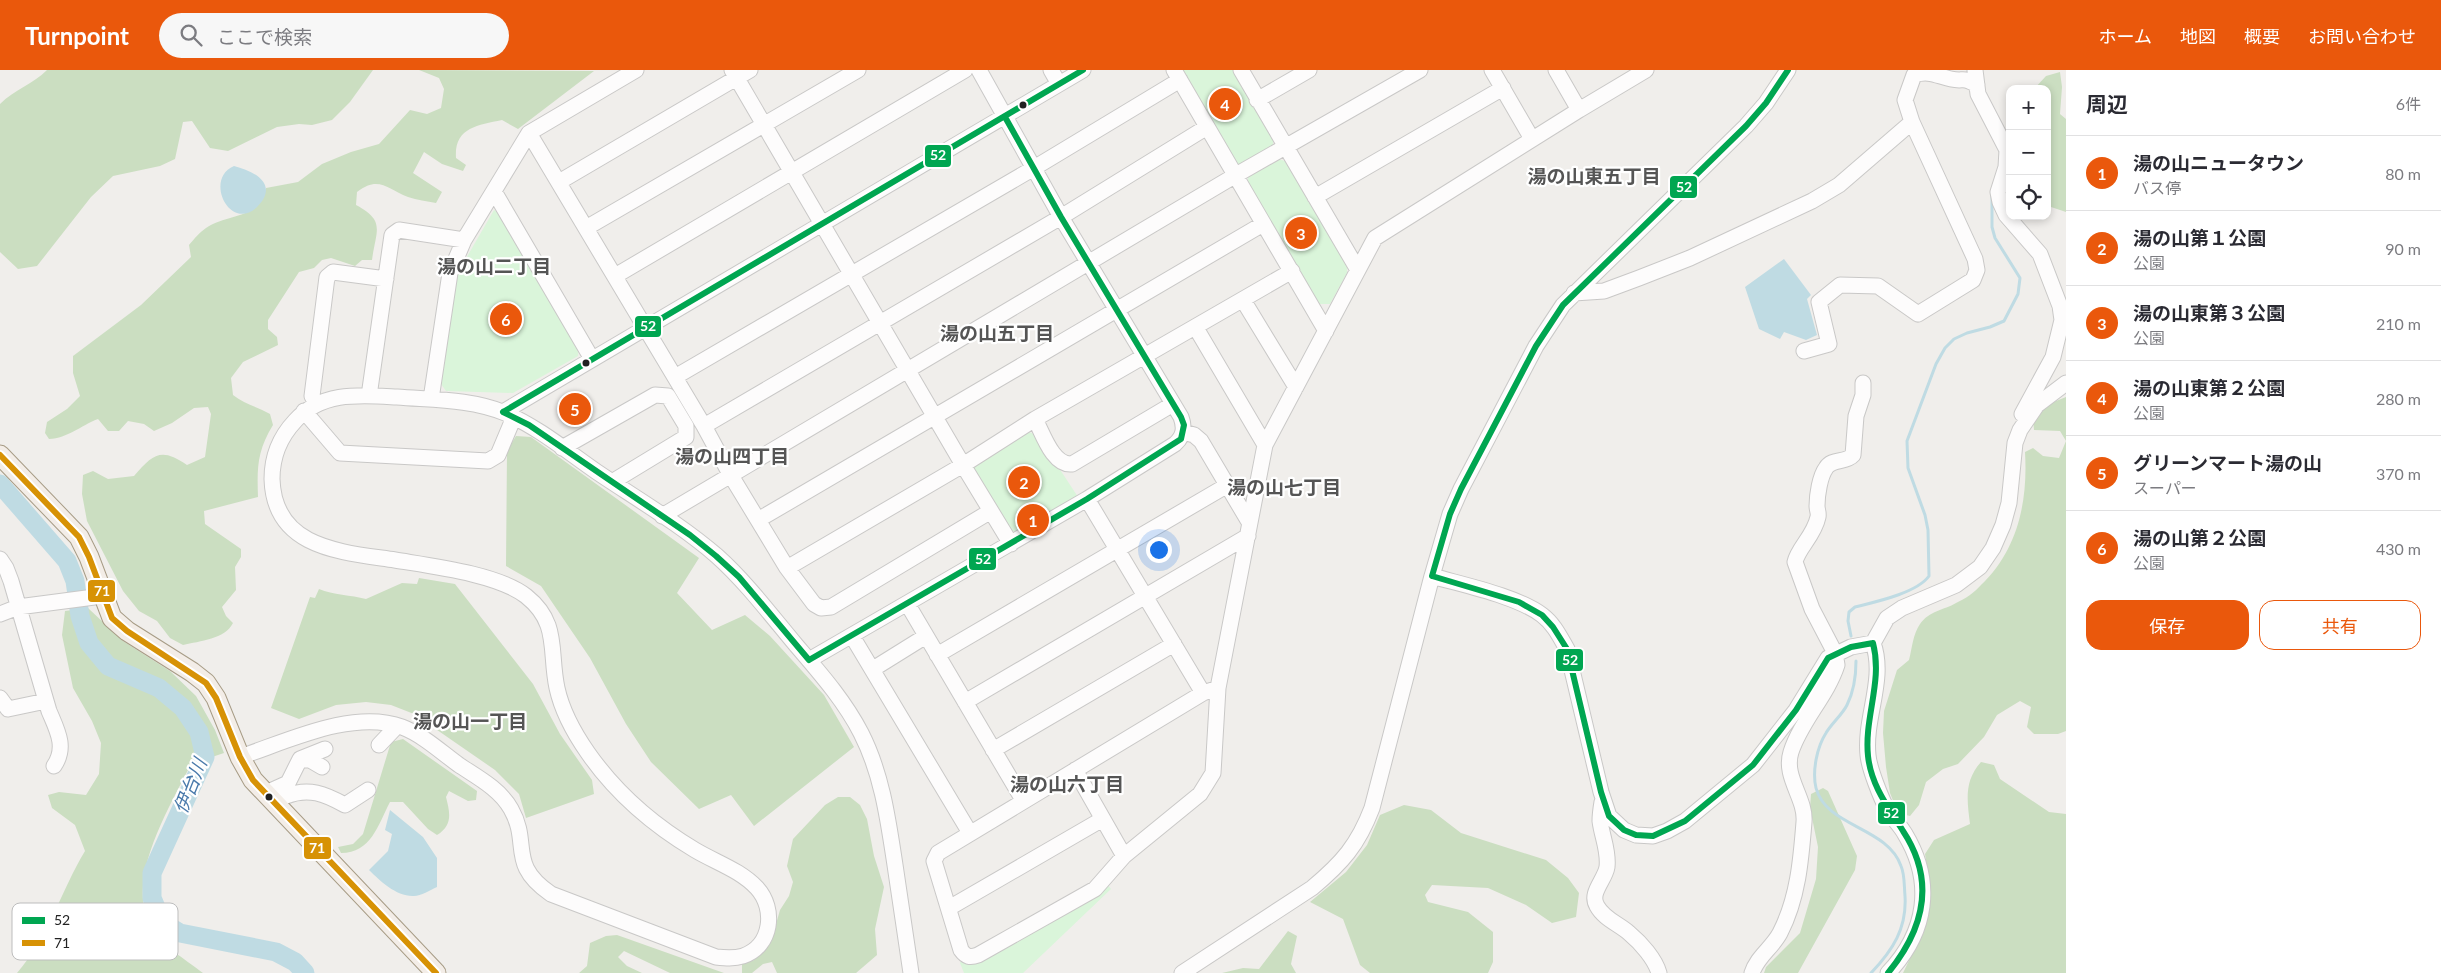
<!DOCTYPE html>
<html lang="ja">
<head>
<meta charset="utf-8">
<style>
  body { margin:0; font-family:Lato,"Noto Sans JP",sans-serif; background:#f7f7f7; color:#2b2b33 }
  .controls { position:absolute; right:15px; top:15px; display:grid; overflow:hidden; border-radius:10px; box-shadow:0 2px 8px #0003 }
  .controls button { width:45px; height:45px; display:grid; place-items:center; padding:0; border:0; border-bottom:1px solid #e1e1e2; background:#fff; color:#2b2b33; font:25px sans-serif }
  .you { position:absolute; left:1158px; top:479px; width:18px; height:18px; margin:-12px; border:4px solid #fff; border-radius:50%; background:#1a73e8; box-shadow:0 0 0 8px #1a73e833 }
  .badge { display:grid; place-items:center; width:32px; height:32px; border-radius:50%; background:#ea580c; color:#fff; font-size:16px; font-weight:700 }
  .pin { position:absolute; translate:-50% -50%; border:2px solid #fff; box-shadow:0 1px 5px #0006 }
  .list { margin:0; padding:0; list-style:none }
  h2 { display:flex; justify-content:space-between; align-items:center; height:65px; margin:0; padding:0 20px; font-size:21px }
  h2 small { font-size:16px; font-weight:400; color:#7c7c81 }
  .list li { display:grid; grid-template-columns:32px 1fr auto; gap:15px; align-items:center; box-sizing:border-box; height:75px; padding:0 20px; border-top:1px solid #e1e1e2 }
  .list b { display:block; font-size:19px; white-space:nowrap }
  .list p { margin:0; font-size:16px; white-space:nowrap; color:#7c7c81 }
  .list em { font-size:16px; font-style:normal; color:#7c7c81 }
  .actions { display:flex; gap:10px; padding:15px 20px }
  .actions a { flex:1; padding:11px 0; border:1px solid #ea580c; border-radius:15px; text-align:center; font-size:18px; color:#ea580c }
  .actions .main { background:#ea580c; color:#fff }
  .icon { flex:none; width:28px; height:28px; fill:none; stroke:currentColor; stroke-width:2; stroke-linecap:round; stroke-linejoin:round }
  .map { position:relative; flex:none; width:2066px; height:903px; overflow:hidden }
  header { display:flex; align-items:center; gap:30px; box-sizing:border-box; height:70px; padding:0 25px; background:#ea580c; color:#fff }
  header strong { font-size:24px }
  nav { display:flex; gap:28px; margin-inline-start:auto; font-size:18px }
  .search { width:350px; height:45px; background:#f7f7f7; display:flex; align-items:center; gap:12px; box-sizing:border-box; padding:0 18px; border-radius:28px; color:#7c7c81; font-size:19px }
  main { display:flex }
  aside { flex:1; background:#fff }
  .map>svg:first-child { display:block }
  .forest { fill:#cbdec1 }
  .park { fill:#daf5da }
  .water { fill:#bfdbe3 }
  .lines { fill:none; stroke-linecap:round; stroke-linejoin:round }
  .stream { stroke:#bfdbe3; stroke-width:3 }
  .river { stroke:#bfdbe3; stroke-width:19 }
  .minor-casing { stroke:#c9c8c7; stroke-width:17 }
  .major-casing { stroke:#a79c86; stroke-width:21 }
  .minor { stroke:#fdfcfc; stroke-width:15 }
  .major { stroke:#f3ede7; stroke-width:19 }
  .bus-1-casing { stroke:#fff; stroke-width:10 }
  .bus-2-casing { stroke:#fff; stroke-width:10 }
  .bus-1 { stroke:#00a651; stroke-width:6 }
  .bus-2 { stroke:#d79205; stroke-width:6 }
  .bus-dot { fill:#222; stroke:#fff; stroke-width:2 }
  .labels { text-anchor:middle; stroke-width:4.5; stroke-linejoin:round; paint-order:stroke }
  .neighbourhood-label { font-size:19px; font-weight:bold; fill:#555; stroke:#fff }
  .water-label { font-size:19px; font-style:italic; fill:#4a7aab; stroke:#fff }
  .key { fill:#fff; stroke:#bdbdbd; stroke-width:1 }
  .key-label { font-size:14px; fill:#222 }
  .line-badge { stroke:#fff; stroke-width:2 }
  .badge-label { font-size:14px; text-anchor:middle; font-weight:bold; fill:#fff }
</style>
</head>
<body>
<header>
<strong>Turnpoint</strong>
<div class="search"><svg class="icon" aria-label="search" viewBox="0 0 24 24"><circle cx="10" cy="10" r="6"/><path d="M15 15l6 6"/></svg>ここで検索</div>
<nav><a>ホーム</a><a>地図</a><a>概要</a><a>お問い合わせ</a></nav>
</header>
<main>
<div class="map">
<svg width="2066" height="903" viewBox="0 0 2066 903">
  <rect width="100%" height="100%" fill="#f0eeeb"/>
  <path class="forest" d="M47,0H373L350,32L332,50L312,55L299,54L277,57L228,81L210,78L192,51L183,52L175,89L160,96L113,106L91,127L37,196L18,199L0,182V34C14,20 33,14 47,0Z
    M419,0L594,1L518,59L502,50C477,55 454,58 456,88L466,95L463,101L442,94L424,82L413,103L442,122L436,133C427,131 417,130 408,127C387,119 379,105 357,122L356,135C386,151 376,160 372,190H362L355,196L331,188L322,190L314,198L299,202L268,250V259L277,267L278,275L243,292L231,308L233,325C244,334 258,337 270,344L273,355C257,381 257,398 258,427L204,441L205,454L241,479V487L235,497L236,520L222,537L226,546L233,553C225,569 200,571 183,575L170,568L157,551L139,541L123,521L87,451L82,424L83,405L93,401L108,409L134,406C153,384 161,377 187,395L205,387L211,344L208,337L194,338L172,353L154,361L144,354L128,351L119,361H108L98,349C80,356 68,368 49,369L45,363L47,352L67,339L80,326L73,303V286L141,235L191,187L189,175C194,169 200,162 206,158C229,142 258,151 266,118L298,112L322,94L351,82L379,74L410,40L427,44L441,38L444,19L439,8Z
    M2060,2L2062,17L2060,44L2066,49V142L2051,137L2047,132V19H2034L2046,6Z
    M2066,327V661L2058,664H2034L2027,657L2031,637L2020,631L1997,645L1984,667L1958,694L1943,699L1926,712L1919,735L1910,746L1898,743L1890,723L1886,697L1883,663L1884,641L1897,600L1909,590C1912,578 1913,564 1920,554C1929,541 1944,540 1956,533C1965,529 1975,522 1981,515C2018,480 2028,431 2025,382L2033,378L2043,386L2059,388L2066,371L2060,361L2034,360L2033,348L2046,335Z
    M516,366L531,367L699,488L677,523L712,560L745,545L770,566L824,625L854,677L754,756L731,725L699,739L651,692L626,654L590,588L541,516L506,496L507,381Z
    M419,508L455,514L533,614L560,664L592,710L594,724L526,748L519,724L495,700L414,644L391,635L366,632L336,635L299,649L271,638L310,527L315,528L319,519C333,525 351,525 366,529L402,513L417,514Z
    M88,538L123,571L170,601L196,626L215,660L224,683L191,694C169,739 119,817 156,864C166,878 189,892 203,903H17C48,868 61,821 85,781L75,755L52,738L48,725L59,722L86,725L99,704L101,673L92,651L73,618L62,565L65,541Z
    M403,669L477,721L476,730L468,731L449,721L446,727C450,743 453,755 437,765L428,759L403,732H390C378,755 371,783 341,783L338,777L353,774L363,764L391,672Z
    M1981,692L1994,695L2000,709L2049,742L2066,744V903H1903L1916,876L1929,812L1925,784L1934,770L1970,754C1967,730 1964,711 1981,692Z
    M1823,718L1828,721L1857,786L1855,800L1798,903H1764L1766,897L1800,863L1816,809L1818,777L1810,738L1811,724Z
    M838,727H850L860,735L867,749L874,786L884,817L875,859L877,885L856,903H777L772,892L763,894L752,903H742V894L754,890L771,872L780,840L789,826L793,812L787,796L793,769L825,735Z
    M1404,735L1431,740L1461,763L1546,790L1568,808L1579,823L1576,847L1552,853L1526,835L1488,818L1432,815L1425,825L1428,832L1468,842L1493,862V892L1488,903H1370L1360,895L1343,849L1310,832L1346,802L1367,775L1380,745Z
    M1288,861L1297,866L1291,894L1296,903H1222L1243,898L1259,899Z
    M617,865L724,903H670L624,881L618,887L627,896L642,903H579L587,896L590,873L606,866Z"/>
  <path class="park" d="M1178,0H1233L1273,67V79L1240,98Z
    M1278,89L1285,91L1347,196V203L1330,234H1317L1247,116L1248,107Z
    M494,140L498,142L579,275L578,286L513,323L446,321L441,314L457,204Z
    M1027,361L1038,366L1078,427L1021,461L1015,462L1009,459L973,399L975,392Z
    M1106,813L1111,819L1023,903H964L960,893L962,890Z"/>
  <path class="water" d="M234,96C254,101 279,114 258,136C231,164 203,109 234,96Z
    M1784,189L1811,225L1807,229L1817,265L1806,270L1784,262L1780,269L1759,259L1745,217Z
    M390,740L423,767L437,788V817C430,820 421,826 414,826C397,827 380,811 369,800L388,781L392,764L385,760Z"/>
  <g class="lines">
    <path class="stream" d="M1851,566L1848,551L1849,542L1855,537C1875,532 1917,523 1929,506L1928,460L1925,445L1908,398L1907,371L1936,294L1945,278L1954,269L1967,263L1990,257L2004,251L2018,224L2020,208L1995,168L1992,157V124
      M1856,591C1856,607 1854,621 1847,635C1842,645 1832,653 1826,663C1817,677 1812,701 1816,718C1826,757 1888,757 1901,796C1905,805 1904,816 1905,826C1907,858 1893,880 1871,903"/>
    <path class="river" d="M0,414L67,491L75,511L80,546L89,573L108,596L159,618L183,638L199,662L205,687L152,803V828L162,852L180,863L276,882L295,892L305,903"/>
    <g class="minor-casing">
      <path id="minor" d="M732,0L963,395L1011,474
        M1051,0L1059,14
        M1174,0L1326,261
        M1241,0L1358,200
        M1492,0L1532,69
        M1556,0L1579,40
        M1975,0L1978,24L2007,80L2006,97L1998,122L2000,132L2006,145L2040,184L2060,236L2062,250L2053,287L2022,344
        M1257,30L1309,0
        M529,63L704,356L730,404L787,498L814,534L821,538L831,537L991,441
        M559,112L750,0
        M495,123L592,289
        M1315,127L1503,18
        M586,158L858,0
        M615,206L965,0
        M1574,223L1604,221L1639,208L1690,188L1812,131L1839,115L1912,52
        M1243,230L1296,317
        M1196,258L1265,375
        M1804,281L1829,274L1819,232L1840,215L1878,216L1918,244L1973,210L1977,200L1975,189L1912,52L1905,30L1914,5C1929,0 1937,6 1951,9C1965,12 1961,6 1977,15
        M675,307L1034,98L1180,10
        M369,326L392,165L399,160L464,170
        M431,329L450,203L464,170L529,63L636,0
        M316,333L312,326L327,207L333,202L386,209
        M304,341L340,383L488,391L498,385L514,347
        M503,342L1083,0
        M1035,349C1043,364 1053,396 1072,394L1173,334
        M704,356L1061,147L1207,57
        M1183,362L1194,365L1201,371L1249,452
        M562,378L655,325L668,326L686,356V367L612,412
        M1087,429L1203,623
        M662,446L1236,105L1420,0
        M758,450L1263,154
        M0,489L6,498L11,511L49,641C57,660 67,677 54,696
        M787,498L963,395L1035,349L1292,201
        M1432,506C1463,515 1517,526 1542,545C1554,554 1560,567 1567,579L1601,722L1609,746L1624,760L1636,765L1653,766L1667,761L1685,751L1753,695L1796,640L1828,588L1851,577L1873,573
        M908,535L1023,730
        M0,544L18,537L102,526
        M852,566L970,763
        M937,585L1226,416
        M809,590L1087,429L1175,374C1184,366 1185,358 1181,347L1061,147L979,0
        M873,599L926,566
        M1218,618L1203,623L938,783L934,791L961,880C966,887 970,888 978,885L1095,819L1124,786L1200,724L1213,703L1218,618L1265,375L1375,168L1579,40L1646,0
        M0,628L8,639L46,631
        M965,632L1248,466
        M379,675L397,656
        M993,680L1174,574
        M240,687C288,671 353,639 402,657C423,665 441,682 459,695C477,707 500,719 511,739C531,774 507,794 551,824L716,887C725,888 734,889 743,886C772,876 776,839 757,818C740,800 717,793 695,780C653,755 616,723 588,683C574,663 562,641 557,618C549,581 560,553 526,526C498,504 431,496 395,490C342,482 274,479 272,409C272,386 280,367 295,351C322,321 360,325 397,327C433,330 471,329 505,343C538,357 568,382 597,402C637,429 680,454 717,486C746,512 770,544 796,575C819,602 844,630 861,663C882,704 888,749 895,795C900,831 906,867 911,903
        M300,689L310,690L322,697
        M1075,700L1124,786
        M275,719L286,726C309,717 325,724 345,735L368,720
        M268,722L288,713L300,689L325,679
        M1602,732C1601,738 1600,745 1600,751C1602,767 1609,781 1607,797C1605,810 1589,823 1597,836C1604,849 1619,854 1629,863C1641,873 1655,889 1659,903
        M949,838L1101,750
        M1182,903L1312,818C1342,793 1358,775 1372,738L1432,506L1450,444L1461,419L1536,276L1563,235L1746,56L1766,33L1788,0
        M1752,903C1757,887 1772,878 1780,863C1798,828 1801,790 1804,752C1806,728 1783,707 1791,682C1801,651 1827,626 1837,595L1835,583L1812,539L1795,492C1798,478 1814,466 1818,447C1819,443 1817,440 1817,436C1817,425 1820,406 1826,398C1832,388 1846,393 1853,385L1856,346L1863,325V313
        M1888,903C1927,862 1934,812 1905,764C1900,755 1892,748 1887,739C1881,728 1869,698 1868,685C1864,648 1886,609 1873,573L1887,548L1902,538L1956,515L1980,497L1993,478L2003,455L2009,433L2015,373L2020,360L2037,335L2066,313"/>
    </g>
    <g class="major-casing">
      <path id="major" d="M0,385L79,467L89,487L112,548L127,561L192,602L206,613L216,628L240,687L253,710L436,903"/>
    </g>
    <use href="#minor" class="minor"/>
    <use href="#major" class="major"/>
    <g class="bus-1-casing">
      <path id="bus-1" d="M503,342L1083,0
        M503,342L529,355L690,465L716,486L739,507L809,590
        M1432,506L1519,532L1542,545L1553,557L1567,579L1601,722L1609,746L1624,760L1636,765L1653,766L1685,751L1753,695L1796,640L1828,588L1851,577L1873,573
        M1432,506L1450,444L1461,419L1536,276L1563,235L1746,56L1766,33L1788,0
        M1873,573C1883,612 1864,647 1868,686C1871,715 1888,737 1903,761C1936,811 1924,859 1888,903
        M809,590L1087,429L1181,369L1184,355L1181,347L1061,147L1005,47"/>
    </g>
    <g class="bus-2-casing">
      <path id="bus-2" d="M0,385L79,467L89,487L112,548L127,561L206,613L216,628L240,687L253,710L436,903"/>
    </g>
    <use href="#bus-1" class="bus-1"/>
    <use href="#bus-2" class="bus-2"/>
  </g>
  <g class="bus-dot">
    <circle cx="1023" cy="35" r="4.5"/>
    <circle cx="586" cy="293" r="4.5"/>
    <circle cx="269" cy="727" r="4.5"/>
  </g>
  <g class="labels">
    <g class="neighbourhood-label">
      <text x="1594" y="113">湯の山東五丁目</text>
      <text x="494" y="203">湯の山二丁目</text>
      <text x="997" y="270">湯の山五丁目</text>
      <text x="732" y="393">湯の山四丁目</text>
      <text x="1284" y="424">湯の山七丁目</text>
      <text x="470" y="658">湯の山一丁目</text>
      <text x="1067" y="721">湯の山六丁目</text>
    </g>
    <g class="water-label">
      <text transform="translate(190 716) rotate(-68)" y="7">伊台川</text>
    </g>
  </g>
  <rect x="12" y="833" width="166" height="57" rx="8" class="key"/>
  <rect x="22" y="847" width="23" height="7" fill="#00a651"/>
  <rect x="22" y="870" width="23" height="6" fill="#d79205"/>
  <g class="key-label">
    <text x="54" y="855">52</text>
    <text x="54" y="878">71</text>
  </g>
  <g class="line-badge">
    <rect x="924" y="74" width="28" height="24" rx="5" fill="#00a651"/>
    <rect x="1669" y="105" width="29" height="24" rx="5" fill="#00a651"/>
    <rect x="634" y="245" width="28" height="23" rx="5" fill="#00a651"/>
    <rect x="968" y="477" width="29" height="24" rx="5" fill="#00a651"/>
    <rect x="87" y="509" width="29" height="24" rx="5" fill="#d79205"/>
    <rect x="1555" y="578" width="29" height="24" rx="5" fill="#00a651"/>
    <rect x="1877" y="731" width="29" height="24" rx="5" fill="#00a651"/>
    <rect x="303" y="766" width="29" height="24" rx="5" fill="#d79205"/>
  </g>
  <g class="badge-label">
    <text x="938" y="90">52</text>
    <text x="1684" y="122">52</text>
    <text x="648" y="261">52</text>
    <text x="983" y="494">52</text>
    <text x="102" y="526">71</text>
    <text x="1570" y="595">52</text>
    <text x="1891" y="748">52</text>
    <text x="317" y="783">71</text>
  </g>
</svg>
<div class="controls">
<button>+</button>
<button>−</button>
<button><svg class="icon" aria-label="locate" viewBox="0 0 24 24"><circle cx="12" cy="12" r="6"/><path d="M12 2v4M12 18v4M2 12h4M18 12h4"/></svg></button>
</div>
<div class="you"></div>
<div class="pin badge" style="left:1033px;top:450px">1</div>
<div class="pin badge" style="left:1024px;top:412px">2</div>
<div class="pin badge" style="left:1301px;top:163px">3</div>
<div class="pin badge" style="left:1225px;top:34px">4</div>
<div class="pin badge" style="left:575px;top:339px">5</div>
<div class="pin badge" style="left:506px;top:249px">6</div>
</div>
<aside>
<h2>周辺<small>6件</small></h2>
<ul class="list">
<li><span class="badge">1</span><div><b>湯の山ニュータウン</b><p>バス停</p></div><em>80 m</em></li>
<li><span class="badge">2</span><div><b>湯の山第１公園</b><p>公園</p></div><em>90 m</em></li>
<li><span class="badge">3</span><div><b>湯の山東第３公園</b><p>公園</p></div><em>210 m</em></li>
<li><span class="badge">4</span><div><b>湯の山東第２公園</b><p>公園</p></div><em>280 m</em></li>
<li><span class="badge">5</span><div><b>グリーンマート湯の山</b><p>スーパー</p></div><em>370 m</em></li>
<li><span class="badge">6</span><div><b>湯の山第２公園</b><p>公園</p></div><em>430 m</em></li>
</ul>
<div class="actions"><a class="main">保存</a><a>共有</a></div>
</aside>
</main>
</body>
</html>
